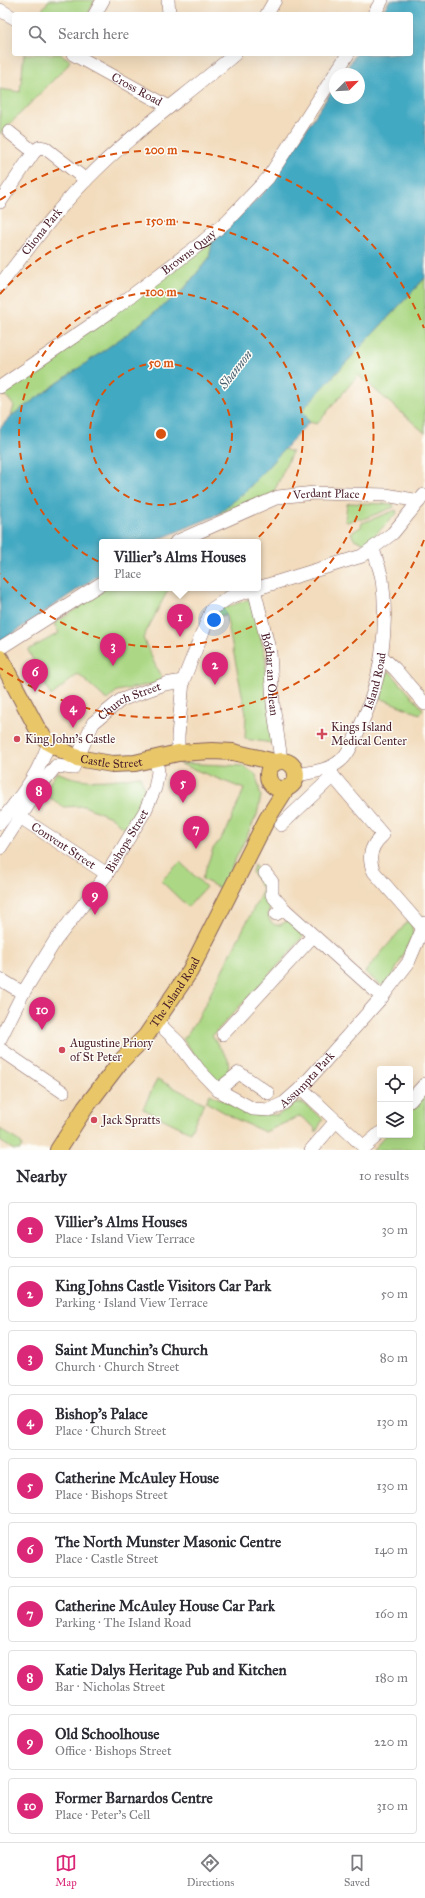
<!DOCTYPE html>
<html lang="en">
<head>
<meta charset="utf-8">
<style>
  body { margin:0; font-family:"IM FELL Great Primer",serif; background:#f2f2f3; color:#2b2b33 }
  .controls { position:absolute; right:12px; bottom:12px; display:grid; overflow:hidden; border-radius:4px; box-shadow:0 4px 16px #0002 }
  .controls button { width:36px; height:36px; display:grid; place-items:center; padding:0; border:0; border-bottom:1px solid #e1e1e2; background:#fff; color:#2b2b33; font:20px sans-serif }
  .compass { position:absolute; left:329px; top:68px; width:36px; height:36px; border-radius:50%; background:#fff; box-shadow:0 4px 16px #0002; rotate:66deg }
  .you { position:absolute; left:214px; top:620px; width:14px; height:14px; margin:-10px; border:3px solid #fff; border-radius:50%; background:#1a73e8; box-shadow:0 0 0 6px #1a73e833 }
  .badge { display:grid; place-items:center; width:26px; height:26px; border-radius:50%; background:#db2777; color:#fff; font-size:13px; font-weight:700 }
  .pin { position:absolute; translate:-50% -33px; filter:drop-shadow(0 1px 2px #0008) }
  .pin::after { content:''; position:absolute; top:21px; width:14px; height:12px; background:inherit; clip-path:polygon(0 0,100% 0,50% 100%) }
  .popup { position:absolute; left:99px; top:539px; width:162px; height:52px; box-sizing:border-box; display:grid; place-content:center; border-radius:4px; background:#fff; filter:drop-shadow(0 1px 3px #0005); font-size:13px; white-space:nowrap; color:#7c7c81 }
  .popup b { font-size:15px; color:#2b2b33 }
  .popup::after { content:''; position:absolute; left:50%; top:100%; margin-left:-8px; border:8px solid transparent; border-top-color:#fff }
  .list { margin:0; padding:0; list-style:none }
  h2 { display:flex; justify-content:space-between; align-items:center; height:52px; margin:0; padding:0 16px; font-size:17px }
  h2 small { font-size:13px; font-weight:400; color:#7c7c81 }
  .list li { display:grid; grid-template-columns:26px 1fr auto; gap:12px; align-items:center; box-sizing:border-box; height:56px; margin:0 8px 8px; padding:0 8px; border:1px solid #e1e1e2; border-radius:4px }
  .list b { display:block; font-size:15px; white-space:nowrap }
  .list p { margin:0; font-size:13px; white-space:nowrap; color:#7c7c81 }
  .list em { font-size:13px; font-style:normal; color:#7c7c81 }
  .icon { flex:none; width:22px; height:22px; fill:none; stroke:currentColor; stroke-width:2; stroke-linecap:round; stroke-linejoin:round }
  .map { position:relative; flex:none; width:425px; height:1150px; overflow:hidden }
  .search { position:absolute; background:#fff; box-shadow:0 4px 16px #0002; left:12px; right:12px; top:12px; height:44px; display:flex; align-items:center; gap:10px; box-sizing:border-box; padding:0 14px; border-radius:4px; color:#7c7c81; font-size:15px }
  .sheet { height:692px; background:#fff }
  nav { display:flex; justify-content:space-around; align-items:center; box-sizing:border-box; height:56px; border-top:1px solid #e1e1e2; background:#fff; font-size:11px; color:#7c7c81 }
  nav a { display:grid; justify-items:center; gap:2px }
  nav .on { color:#db2777 }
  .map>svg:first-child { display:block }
  .green { fill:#acd885; stroke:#7b7c58 }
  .water { fill:#42a9c2; stroke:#466476 }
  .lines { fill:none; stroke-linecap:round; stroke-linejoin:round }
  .minor-casing { stroke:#85615e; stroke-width:14 }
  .major-casing { stroke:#85615e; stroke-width:18 }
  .minor { stroke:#fff; stroke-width:13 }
  .major { stroke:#e9c769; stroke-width:16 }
  .ring { fill:none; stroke:#d8530f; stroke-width:2; stroke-dasharray:7 5 }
  .poi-dot { fill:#d1495b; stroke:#fdfcf7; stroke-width:1.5 }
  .labels { text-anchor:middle; stroke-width:3; stroke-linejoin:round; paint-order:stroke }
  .street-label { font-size:12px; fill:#4a1f2b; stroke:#fdfcf7 }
  .poi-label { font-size:12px; fill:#4a1f2b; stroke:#fdfcf7; text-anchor:start }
  .water-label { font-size:13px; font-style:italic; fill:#465d6f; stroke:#fdfcf7 }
  .centre { fill:#d8530f; stroke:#fdfcf7; stroke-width:2 }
  .ring-label { font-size:12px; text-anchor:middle; font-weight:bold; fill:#d8530f; stroke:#fdfcf7; stroke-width:3; stroke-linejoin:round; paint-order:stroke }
</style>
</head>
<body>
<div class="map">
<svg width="425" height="1150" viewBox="0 0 425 1150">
  <rect width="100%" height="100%" fill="#fdfcf7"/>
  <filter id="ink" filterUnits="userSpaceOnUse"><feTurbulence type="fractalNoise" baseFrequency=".025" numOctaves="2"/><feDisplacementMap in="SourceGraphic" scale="8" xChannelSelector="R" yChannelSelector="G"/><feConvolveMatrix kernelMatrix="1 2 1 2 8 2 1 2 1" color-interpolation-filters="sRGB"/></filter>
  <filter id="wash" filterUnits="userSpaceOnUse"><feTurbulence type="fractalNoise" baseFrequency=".012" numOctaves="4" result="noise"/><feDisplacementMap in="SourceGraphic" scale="16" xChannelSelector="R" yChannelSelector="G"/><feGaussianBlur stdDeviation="0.9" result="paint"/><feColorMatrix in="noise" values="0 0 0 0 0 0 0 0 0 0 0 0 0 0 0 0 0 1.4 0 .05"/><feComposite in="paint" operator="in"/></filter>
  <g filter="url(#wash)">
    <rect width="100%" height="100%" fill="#f2dcbd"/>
    <path class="green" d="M49,0H95L88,14H39Z
      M24,54H60L70,60L67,66L0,134V89L20,92Z
      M213,240L209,258L183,290L127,334L11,416L14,406L3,392Z
      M425,278V433L358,375L317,424L309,422L302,410Z
      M284,449L292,452L273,494L244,503L217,515L245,492Z
      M350,503L393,504L394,507L361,520L358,518L347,522L345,521L347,504Z
      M396,510L397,513L366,544L354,539L351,533L361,527L362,523Z
      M107,588H169L143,638L163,682L117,691L107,700L78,674L51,696L28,650L59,633L54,624Z
      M250,599L265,654L272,743L245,739L246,714L226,615L214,616L216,611Z
      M387,672H390L423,709L420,714L380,698Z
      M178,763L243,766L256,775L261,796L257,815L221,889L202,879L213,849L227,830L244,789Z
      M57,772C85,785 111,780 140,776C151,801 140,811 123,828L113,818L84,806L64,807L43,793Z
      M180,862L206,887L188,907L161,881Z
      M254,865L266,880L271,905L268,914L270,921L275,925H280L289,920L304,935L285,958L212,1036L228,1059L229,1073L217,1085L183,1039L196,1022L263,890L252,872Z
      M408,921L412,926L413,935L389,983L382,986L365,972Z
      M157,1079L204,1103L190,1132L143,1109Z
      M425,1092V1150H373L386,1135H410V1109Z
      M210,1094L251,1114L278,1115L295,1103H303L323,1119L316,1132L314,1127L300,1116L265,1132L236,1119L206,1102Z
      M0,1129L20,1142L22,1146L20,1150H14L0,1141Z"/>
    <path class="water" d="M390,0H425V278L302,410L309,422L245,492L217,515L152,542H102V573L0,642V428L11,416L127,334L183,290L209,258L213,240L265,191L335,86V98H359V74H343L356,54H411V14H381Z"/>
  </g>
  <g filter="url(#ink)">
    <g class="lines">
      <g class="minor-casing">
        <g id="minor">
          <path d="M168,0L169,14"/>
          <path d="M0,10L14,18"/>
          <path d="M95,14L103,0"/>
          <path d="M267,14L275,0"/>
          <path d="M374,14L382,0"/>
          <path id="s1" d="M73,54L169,107"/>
          <path d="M335,74L348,54"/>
          <path d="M9,132L34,152L40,147L45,148L86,180"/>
          <path d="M0,202L34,152"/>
          <path id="s2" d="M0,285C28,249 55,212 87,179C132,133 186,96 235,54"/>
          <path id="s3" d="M0,387L110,312L200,244L227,221L268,178L335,74"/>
          <path id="s4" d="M176,542L278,497L314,493L386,495L419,501"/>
          <path d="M258,588L362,556L393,533L424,495"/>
          <path id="s5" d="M254,589L270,653L273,704L281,760"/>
          <path d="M0,648L102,583"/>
          <path d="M382,657L395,669L425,704"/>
          <path d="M178,753V736L183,681L212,609L230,597L257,588"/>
          <path d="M330,768L333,776L383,835C371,845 367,857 374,872L422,927"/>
          <path id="s6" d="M297,775C311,772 328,771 340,761C350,753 354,739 360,727C381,682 389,629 382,579C380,569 376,559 373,549"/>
          <path id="s7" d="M20,817L107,874"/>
          <path d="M0,823C22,794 37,777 49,743"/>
          <path d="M281,825L333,776"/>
          <path id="s8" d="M0,848L43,782L56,766L73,768L93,723L121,700L165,684L183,681"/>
          <path d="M265,873L272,882V895L284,909"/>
          <path d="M276,914L284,909L382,997"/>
          <path d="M0,979L23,993"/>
          <path id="s9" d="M156,1021L178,1042L199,1070L218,1090L253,1109L269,1110L284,1103L301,1088L382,997L408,963L425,923"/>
          <path d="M223,1034L313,936"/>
          <path id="s10" d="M0,1039L23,993L55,941L107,874L145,811L155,788L158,772L156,759"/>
          <path d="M0,1049L63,1092"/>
          <path d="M301,1088L364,1147L380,1133"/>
          <path d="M218,1090L239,1073L268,1093"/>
          <path d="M410,1101L425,1084"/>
          <path d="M311,1150L336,1121"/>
        </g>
      </g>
      <g class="major-casing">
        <g id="major">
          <path id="s11" d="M0,658L38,730L49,743L77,758L112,764L135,763L178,753L212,751L233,752L275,762"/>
          <circle cx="282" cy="775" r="14"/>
          <path id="s12" d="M58,1150L85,1108L121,1061L146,1036L190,971L267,819L286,789"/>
        </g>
      </g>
      <use href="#minor" class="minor"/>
      <use href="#major" class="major"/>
    </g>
  </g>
  <g class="ring">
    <circle cx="161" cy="434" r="71"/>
    <circle cx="161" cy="434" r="142"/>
    <path d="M0 294A213 213 0 1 1 0 574"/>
    <path d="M424 540A284 284 0 0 1 0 668M0 200A284 284 0 0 1 424 328"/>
  </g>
  <g class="poi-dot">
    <path d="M320 728h4v4h4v4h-4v4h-4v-4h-4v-4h4z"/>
    <circle cx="17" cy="739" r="4"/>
    <circle cx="62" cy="1050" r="4"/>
    <circle cx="94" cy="1120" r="4"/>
  </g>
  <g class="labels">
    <g class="street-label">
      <text dy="4" stroke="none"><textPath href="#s1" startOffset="73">Cross Road</textPath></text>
      <text dy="4" stroke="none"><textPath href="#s2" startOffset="68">Cliona Park</textPath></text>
      <text dy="4" stroke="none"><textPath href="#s3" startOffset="232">Browns Quay</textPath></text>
      <text dy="4" stroke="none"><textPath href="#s4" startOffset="160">Verdant Place</textPath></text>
      <text dy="4" stroke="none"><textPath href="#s5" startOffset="87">Bóthar an Oilean</textPath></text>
      <text dy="4" stroke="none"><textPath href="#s6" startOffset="134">Island Road</textPath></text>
      <text dy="4" stroke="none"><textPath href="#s8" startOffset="209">Church Street</textPath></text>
      <text dy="4" stroke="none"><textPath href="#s11" startOffset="165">Castle Street</textPath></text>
      <text dy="4" stroke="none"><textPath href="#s10" startOffset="236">Bishops Street</textPath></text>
      <text dy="4" stroke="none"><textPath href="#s7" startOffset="52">Convent Street</textPath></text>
      <text dy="4" stroke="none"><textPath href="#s12" startOffset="197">The Island Road</textPath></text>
      <text dy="4" stroke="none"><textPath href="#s9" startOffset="198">Assumpta Park</textPath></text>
    </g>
    <g class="poi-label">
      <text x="331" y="731">Kings Island<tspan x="331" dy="14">Medical Center</tspan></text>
      <text x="25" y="743">King John's Castle</text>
      <text x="70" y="1047">Augustine Priory<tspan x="70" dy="14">of St Peter</tspan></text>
      <text x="102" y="1124">Jack Spratts</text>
    </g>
    <g class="water-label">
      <text transform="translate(235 369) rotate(-52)" y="5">Shannon</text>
    </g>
  </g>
  <circle cx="161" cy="434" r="6" class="centre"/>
  <g class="ring-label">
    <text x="161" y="154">200 m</text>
    <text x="161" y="225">150 m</text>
    <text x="161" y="296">100 m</text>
    <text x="161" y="367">50 m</text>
  </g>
</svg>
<div class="controls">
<button><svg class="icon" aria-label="locate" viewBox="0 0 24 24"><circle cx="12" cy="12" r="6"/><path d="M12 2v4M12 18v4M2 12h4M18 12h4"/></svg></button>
<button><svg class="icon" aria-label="layers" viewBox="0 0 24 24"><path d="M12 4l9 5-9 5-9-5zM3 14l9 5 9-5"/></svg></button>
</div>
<svg class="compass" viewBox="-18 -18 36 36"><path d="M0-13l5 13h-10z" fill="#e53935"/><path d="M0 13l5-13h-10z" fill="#7c7c81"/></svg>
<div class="you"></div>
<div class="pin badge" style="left:180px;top:637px">1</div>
<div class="popup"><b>Villier's Alms Houses</b>Place</div>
<div class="pin badge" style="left:215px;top:685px">2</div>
<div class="pin badge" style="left:113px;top:666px">3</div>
<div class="pin badge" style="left:73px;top:728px">4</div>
<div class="pin badge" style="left:183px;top:803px">5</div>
<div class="pin badge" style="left:35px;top:692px">6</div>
<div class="pin badge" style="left:196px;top:849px">7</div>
<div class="pin badge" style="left:39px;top:811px">8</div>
<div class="pin badge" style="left:95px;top:915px">9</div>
<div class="pin badge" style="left:42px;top:1030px">10</div>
<div class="search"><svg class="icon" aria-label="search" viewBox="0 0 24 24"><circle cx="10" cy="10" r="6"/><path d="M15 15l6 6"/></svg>Search here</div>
</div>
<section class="sheet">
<h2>Nearby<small>10 results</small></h2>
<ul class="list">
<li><span class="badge">1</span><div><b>Villier's Alms Houses</b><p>Place · Island View Terrace</p></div><em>30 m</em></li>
<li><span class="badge">2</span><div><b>King Johns Castle Visitors Car Park</b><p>Parking · Island View Terrace</p></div><em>50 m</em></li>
<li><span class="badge">3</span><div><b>Saint Munchin's Church</b><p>Church · Church Street</p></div><em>80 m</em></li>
<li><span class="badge">4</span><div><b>Bishop's Palace</b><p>Place · Church Street</p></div><em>130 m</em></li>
<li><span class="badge">5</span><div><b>Catherine McAuley House</b><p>Place · Bishops Street</p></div><em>130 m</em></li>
<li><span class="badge">6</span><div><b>The North Munster Masonic Centre</b><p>Place · Castle Street</p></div><em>140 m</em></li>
<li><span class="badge">7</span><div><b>Catherine McAuley House Car Park</b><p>Parking · The Island Road</p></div><em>160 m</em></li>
<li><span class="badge">8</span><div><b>Katie Dalys Heritage Pub and Kitchen</b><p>Bar · Nicholas Street</p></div><em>180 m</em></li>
<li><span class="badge">9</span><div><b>Old Schoolhouse</b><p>Office · Bishops Street</p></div><em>220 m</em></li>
<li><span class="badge">10</span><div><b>Former Barnardos Centre</b><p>Place · Peter's Cell</p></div><em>310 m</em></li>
</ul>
</section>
<nav>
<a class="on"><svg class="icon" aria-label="map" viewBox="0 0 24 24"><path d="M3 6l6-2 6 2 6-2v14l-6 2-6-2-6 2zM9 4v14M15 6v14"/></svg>Map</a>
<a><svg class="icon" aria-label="directions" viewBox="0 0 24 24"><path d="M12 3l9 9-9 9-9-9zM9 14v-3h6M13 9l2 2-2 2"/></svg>Directions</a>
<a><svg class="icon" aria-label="saved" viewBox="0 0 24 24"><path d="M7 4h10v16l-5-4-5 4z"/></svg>Saved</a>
</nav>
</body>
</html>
